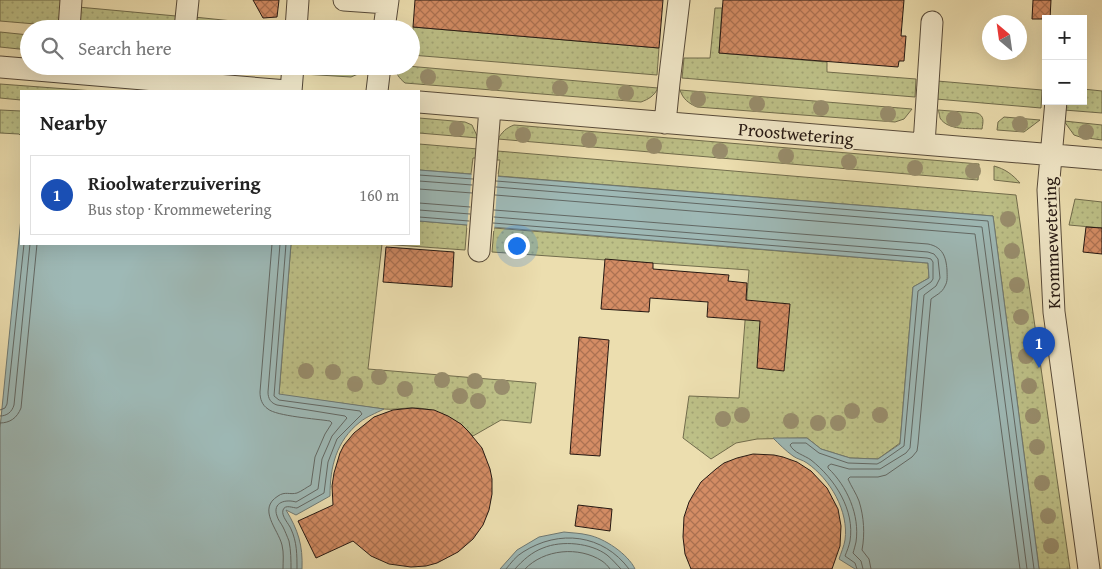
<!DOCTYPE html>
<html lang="en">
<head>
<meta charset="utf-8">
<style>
  body { margin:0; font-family:"Gentium Book Plus",serif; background:#f2f2f2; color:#222 }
  .controls { position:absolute; right:15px; top:15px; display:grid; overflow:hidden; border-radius:0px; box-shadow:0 5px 20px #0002 }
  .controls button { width:45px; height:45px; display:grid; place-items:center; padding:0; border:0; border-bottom:1px solid #e0e0e0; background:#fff; color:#222; font:25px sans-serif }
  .compass { position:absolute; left:982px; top:15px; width:45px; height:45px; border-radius:50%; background:#fff; box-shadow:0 5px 20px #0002; rotate:331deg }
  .you { position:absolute; left:516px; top:245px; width:18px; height:18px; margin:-12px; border:4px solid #fff; border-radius:50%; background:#1a73e8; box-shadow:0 0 0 8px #1a73e833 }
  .badge { display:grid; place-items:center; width:32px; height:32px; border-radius:50%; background:#8f2418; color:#fff; font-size:16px; font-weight:700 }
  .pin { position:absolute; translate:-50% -41px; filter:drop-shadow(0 1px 2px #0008) }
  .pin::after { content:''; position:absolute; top:26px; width:18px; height:15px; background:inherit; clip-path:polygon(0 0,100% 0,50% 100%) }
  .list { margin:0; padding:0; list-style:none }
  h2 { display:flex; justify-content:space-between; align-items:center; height:65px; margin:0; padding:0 20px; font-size:21px }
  h2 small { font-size:16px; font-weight:400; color:#767676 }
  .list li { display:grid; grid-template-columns:32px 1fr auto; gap:15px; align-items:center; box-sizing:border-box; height:80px; margin:0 10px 10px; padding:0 10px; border:1px solid #e0e0e0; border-radius:0px }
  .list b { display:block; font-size:19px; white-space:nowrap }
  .list p { margin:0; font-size:16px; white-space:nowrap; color:#767676 }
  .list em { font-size:16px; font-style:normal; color:#767676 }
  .icon { flex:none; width:28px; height:28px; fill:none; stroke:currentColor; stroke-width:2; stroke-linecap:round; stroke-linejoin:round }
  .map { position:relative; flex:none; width:1102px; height:569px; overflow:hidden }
  .search { position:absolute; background:#fff; box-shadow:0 5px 20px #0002; left:20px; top:20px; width:400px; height:55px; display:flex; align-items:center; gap:12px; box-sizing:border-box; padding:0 18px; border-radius:28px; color:#767676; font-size:19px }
  .panel { position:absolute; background:#fff; box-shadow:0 5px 20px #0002; left:20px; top:90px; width:400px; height:155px; border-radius:0px }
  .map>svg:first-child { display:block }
  .grass { fill:url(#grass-dots); stroke:#716c4c }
  .water { fill:#9eb9b6; stroke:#6e7974 }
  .pier { fill:#ecdeaf }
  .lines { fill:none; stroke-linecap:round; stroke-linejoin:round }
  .shore { stroke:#626864; stroke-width:1 }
  .building { fill:url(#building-cross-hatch); stroke:#251812 }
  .minor-casing { stroke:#574a39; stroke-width:23 }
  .minor { stroke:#f3eacb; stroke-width:21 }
  .tree { fill:#988d6c }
  .labels { text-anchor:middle; stroke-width:4.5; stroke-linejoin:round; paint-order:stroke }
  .street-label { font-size:18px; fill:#251812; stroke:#f3eacb }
</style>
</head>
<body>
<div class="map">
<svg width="1102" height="569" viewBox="0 0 1102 569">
  <defs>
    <pattern id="grass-dots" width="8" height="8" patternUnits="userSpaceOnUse" patternTransform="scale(1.25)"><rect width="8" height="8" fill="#bdc087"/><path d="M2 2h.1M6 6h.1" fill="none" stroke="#a2a474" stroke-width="1.8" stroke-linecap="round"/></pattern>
    <pattern id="building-cross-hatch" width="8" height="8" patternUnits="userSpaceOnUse" patternTransform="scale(1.25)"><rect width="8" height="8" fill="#d48d65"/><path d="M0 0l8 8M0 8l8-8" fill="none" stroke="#ac7252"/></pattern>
  </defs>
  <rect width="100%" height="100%" fill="#ecdeaf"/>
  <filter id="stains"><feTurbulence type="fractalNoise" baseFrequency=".004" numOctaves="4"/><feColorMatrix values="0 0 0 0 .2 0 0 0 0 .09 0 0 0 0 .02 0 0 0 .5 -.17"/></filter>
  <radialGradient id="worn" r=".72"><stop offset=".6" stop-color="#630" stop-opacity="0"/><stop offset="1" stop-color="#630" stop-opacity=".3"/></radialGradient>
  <path class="grass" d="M0,0H61L59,26L0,21Z
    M78,7L176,16L175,29H99L76,27Z
    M715,8H722L719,53L827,62V72L916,79L915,97L682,78L684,58H710Z
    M194,17L281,26V29H194Z
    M413,27L659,48L657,75L411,55V38L413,37Z
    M0,32L29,35V50L0,47Z
    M298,66H366L358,74L351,77L303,74Z
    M395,66H407L658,88C654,96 649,99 641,102L405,83C399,78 396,74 395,66Z
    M937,81L1042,90L1041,108L936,99Z
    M0,84L94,91H21V100L0,98Z
    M1083,89L1102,91V113L1064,110L1065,101H1083Z
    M680,90L912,109L904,119L895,122L697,107C688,103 683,99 680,90Z
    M0,110L21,111V136L19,134L0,133Z
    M938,110L977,113C985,116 983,122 982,129C970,128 948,131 940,118C940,118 939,111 938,110Z
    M1004,117L1040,120L1024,132L997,130L998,122Z
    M419,118L465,122L472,125L478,138L419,133Z
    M1064,121L1102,125V140L1080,137L1074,135Z
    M514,125L979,164L978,180L498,139C502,132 506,128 514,125Z
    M419,144L478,149L477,158H473L471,174L419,170Z
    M497,151L1016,195L1070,569H1039L993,216L498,176L500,160H496Z
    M994,166C1005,169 1012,174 1020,183L994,180Z
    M1075,199L1102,202V228L1069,225Z
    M419,221L467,225L465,250L382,244L368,369L536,383L531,423L501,420L473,436C457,419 435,407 411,408C402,408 393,410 384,409L279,395L291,244H419Z
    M494,228L928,263L929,278L913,287L900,443L878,459L850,458L821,449L807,438L757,439L736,443L711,459L683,438L689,396L739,398L749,270L492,252Z"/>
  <path class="water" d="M419,170L993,216L1039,569H855L839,559C841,553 844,546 845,540C849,511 830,479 807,463C803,460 797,459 793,456C786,451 779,444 773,438H807L821,449L850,458L878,459L900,444L913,287L929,278L928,263L419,221Z
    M21,218V244H291L279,394L384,409C376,413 366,417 360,422C336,441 330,467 330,496L296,515L286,510C298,530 303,545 302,569H0V428Z
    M564,532C572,533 580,533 588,535C604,538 628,554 635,569H500L517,550L539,537Z"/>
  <path class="pier" d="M472,171L498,174L494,231L467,228Z"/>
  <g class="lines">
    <path class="shore" d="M419,175L473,179
      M419,181L472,185
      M496,181L988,221L1034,569
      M496,187L982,227L1027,569
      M419,189L472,193
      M495,195L975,234L1020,569
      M419,203L470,207
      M419,210L470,214
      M494,210L928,244C943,247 946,257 947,270C947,276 948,281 945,286C942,293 936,295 931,299L918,444L917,451L912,457L886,475L878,477H850L848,479C851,486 856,493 859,501C864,517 865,534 862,550L869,559L871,569
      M419,217L469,221
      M494,217L928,252L934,254L938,259L940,278L936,286L924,295L910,448L906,453L880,469H849L831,464L828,466V468C847,486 860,515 856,542C855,546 854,550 853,553L861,561L863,569
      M493,223L927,258L931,259L933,262V279L931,282L918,291L904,446L881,462L877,464L848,463L819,453L806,443H792L790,445C794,453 804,455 811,460C835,479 855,510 850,541C849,546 847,551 845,556L855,563L857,569
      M272,244L260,392C260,399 262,405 268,409C276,416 317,419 330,421L332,423L325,434L315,457L311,485C307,487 302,491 297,493C290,495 285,491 278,496C257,509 278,529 282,545C284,553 283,561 283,569
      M280,244L268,392C268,399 271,403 277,405L345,416L347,418L332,436L322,459L318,489L296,502C286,499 272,502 277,516C278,520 281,523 283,527C285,531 287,536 289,541C291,551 291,560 291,569
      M286,244L274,396L279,400L360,411L362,414L337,439L328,462L324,493L297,508C293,508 285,504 283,510C281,516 289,524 291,529C297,542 297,555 297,569
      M0,410L5,408L7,404L24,244
      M0,416C7,416 12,412 14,405L30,244
      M0,423C10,423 17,418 21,408L37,244
      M506,569C511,563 516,556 523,552C559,529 603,534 629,569
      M515,569C523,560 532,552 543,548C562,540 591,543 607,555C612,559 617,565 621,569
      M525,569C544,549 579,546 602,561C605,563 608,566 610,569"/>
  </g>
  <path class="building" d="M253,0H279L277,17L263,18Z
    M415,0H663L659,48L413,27Z
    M723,0H904L901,36H906L904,61H899L898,67L719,53Z
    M1033,0H1051L1050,19H1032Z
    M1086,227L1102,228V254L1083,252Z
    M386,247L454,252L452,287L383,282Z
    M605,259L653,263V269L729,275L728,281L747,283L746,300L790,304L784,371L757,368L760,321L707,317L708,302L650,298L649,312L601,309Z
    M579,337L609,340L600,456L570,454Z
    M412,408L434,410L448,416L461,424L468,431L482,448L490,469L492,479V494L489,510L483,525L473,539L458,552L437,563L426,566L411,567L389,564L371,556L353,541L316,558L298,521L333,505L332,486L334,473L340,453L344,445L354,433L374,417L393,410Z
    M753,454L774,455L783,457L797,462L811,471L827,488L838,509L841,526L840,546L832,569H691L685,554L683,537L684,517L689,502L693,495L701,482L716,469L724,463L737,458Z
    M578,505L612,509L610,531L575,526Z"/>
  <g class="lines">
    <g class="minor-casing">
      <path id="minor" d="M344,0L387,3
        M69,29L71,0
        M185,29L188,0
        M296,29L298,0
        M384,29L388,0
        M0,67L287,91
        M291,91L293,66
        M377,91L380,66
        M1056,101L1048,190L1054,312L1089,569
        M419,102L1102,159
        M665,123L669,83L679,0
        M924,144L932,22
        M479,251L490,108"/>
    </g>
    <use href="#minor" class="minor"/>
  </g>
  <g class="tree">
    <circle cx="428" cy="77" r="8"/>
    <circle cx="494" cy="83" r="8"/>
    <circle cx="560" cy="88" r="8"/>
    <circle cx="626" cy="93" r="8"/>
    <circle cx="698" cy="99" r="8"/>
    <circle cx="757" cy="104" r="8"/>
    <circle cx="821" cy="108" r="8"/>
    <circle cx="888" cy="114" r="8"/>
    <circle cx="954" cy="119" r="8"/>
    <circle cx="1020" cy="124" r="8"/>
    <circle cx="457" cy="129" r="8"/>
    <circle cx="1086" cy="132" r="8"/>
    <circle cx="523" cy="135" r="8"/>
    <circle cx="589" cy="140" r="8"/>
    <circle cx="654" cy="146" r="8"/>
    <circle cx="720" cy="151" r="8"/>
    <circle cx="786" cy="156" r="8"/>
    <circle cx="849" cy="162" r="8"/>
    <circle cx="915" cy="168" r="8"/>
    <circle cx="973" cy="171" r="8"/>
    <circle cx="1008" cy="219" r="8"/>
    <circle cx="1012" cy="251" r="8"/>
    <circle cx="1017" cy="285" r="8"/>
    <circle cx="1021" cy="317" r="8"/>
    <circle cx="1026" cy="356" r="8"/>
    <circle cx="306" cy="371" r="8"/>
    <circle cx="333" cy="372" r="8"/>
    <circle cx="379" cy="377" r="8"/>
    <circle cx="442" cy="380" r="8"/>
    <circle cx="475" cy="381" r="8"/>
    <circle cx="355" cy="384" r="8"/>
    <circle cx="1029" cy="386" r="8"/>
    <circle cx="502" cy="387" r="8"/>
    <circle cx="405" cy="389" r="8"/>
    <circle cx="460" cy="396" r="8"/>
    <circle cx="478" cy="401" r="8"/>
    <circle cx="852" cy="411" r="8"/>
    <circle cx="742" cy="415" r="8"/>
    <circle cx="880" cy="415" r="8"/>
    <circle cx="1033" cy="416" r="8"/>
    <circle cx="723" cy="419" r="8"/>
    <circle cx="791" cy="421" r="8"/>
    <circle cx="818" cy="423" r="8"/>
    <circle cx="838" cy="423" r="8"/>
    <circle cx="1037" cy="447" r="8"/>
    <circle cx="1042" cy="483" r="8"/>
    <circle cx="1048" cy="516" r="8"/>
    <circle cx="1051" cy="546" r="8"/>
  </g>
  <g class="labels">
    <g class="street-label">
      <text transform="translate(796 134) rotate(5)" y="6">Proostwetering</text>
      <text transform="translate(1052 243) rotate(-92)" y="6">Krommewetering</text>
    </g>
  </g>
  <rect width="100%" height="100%" filter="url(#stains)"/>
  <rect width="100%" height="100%" fill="url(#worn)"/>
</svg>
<div class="controls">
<button>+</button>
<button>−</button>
</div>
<svg class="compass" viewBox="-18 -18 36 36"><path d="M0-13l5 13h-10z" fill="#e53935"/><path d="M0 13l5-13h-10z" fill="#767676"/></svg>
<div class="you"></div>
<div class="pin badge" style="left:1039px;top:368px;background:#1a4fb4">1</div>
<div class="search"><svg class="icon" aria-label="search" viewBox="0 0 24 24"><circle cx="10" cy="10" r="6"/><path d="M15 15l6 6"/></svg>Search here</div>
<section class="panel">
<h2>Nearby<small></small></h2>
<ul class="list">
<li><span class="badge" style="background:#1a4fb4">1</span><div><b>Rioolwaterzuivering</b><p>Bus stop · Krommewetering</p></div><em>160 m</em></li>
</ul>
</section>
</div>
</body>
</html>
